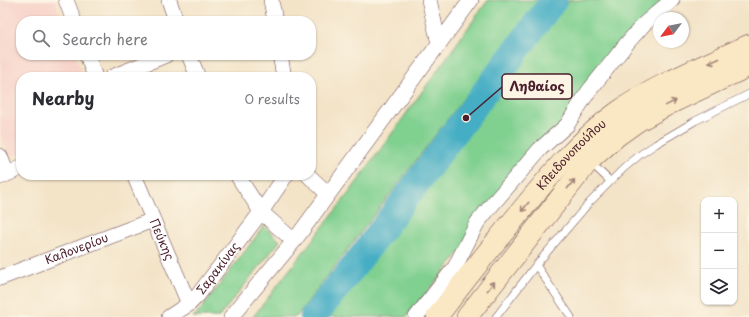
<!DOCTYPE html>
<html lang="en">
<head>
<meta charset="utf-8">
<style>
  body { margin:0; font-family:"Playpen Sans",sans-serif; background:#f2f2f3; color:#2b2b33 }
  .controls { position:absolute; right:12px; bottom:12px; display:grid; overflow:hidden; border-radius:8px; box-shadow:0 1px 3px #0004 }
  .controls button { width:36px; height:36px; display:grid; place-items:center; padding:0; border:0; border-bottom:1px solid #e1e1e2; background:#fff; color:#2b2b33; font:20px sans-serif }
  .compass { position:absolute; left:653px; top:12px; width:36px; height:36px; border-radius:50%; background:#fff; box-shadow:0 1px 3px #0004; rotate:238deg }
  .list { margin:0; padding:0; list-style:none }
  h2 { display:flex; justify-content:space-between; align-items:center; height:52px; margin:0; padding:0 16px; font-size:17px }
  h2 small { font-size:13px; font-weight:400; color:#7c7c81 }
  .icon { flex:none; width:22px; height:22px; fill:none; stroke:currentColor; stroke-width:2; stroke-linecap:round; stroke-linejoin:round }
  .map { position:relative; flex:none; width:749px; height:317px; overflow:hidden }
  .search { position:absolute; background:#fff; box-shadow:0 1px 3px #0004; left:16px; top:16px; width:300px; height:44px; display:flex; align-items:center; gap:10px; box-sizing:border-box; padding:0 14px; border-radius:16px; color:#7c7c81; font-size:15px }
  .panel { position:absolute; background:#fff; box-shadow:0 1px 3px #0004; left:16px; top:72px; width:300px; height:108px; border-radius:16px }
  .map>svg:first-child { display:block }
  .built { fill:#f7d1c8 }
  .green { fill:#80d090; stroke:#65785e }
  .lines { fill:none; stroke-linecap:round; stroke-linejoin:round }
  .river { stroke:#45adc4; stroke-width:27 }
  .lane-casing { stroke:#633c42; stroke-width:8 }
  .street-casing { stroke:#633c42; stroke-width:16 }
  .secondary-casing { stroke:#633c42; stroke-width:22 }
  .lane { stroke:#fff; stroke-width:7 }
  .street { stroke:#fff; stroke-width:15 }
  .secondary { stroke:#fae7c3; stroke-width:21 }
  .oneway { stroke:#a28377 }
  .labels { text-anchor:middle; stroke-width:4; stroke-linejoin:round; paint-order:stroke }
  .street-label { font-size:12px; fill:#4a1f2b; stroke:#fcf5e5 }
  .leader { fill:none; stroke:#4a1f2b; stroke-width:1.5 }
  .callout-dot { fill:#4a1f2b; stroke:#fcf5e5; stroke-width:1.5 }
  .callout { fill:#fcf5e5; stroke:#4a1f2b; stroke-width:1.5 }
  .callout-label { font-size:13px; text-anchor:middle; font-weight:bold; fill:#4a1f2b }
</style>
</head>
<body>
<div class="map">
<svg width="749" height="317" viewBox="0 0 749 317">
  <rect width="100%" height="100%" fill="#fcf5e5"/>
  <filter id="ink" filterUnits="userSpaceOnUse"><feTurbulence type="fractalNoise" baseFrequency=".025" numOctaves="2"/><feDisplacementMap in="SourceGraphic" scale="8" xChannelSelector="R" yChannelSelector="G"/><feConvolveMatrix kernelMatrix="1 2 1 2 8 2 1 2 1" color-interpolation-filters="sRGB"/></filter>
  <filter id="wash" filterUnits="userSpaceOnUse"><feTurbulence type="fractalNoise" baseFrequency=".012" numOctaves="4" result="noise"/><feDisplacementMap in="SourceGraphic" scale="16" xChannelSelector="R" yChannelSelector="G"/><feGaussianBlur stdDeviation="0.9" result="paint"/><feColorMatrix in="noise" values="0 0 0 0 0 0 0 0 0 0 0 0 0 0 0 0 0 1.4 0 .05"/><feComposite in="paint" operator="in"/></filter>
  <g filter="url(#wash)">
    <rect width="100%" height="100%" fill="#f3e3c7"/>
    <path class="built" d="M0,0H55L62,21H21V55H75L84,77H21V153L10,157L0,133Z"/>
    <path class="green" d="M488,0H539L296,317H253L352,189Z
      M569,0H666L407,317H326L415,205Z
      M264,226L280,241L219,317H193L199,312Z"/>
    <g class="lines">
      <path class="river" d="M313,317L358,261L554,0"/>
    </g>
  </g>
  <g filter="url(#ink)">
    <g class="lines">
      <g class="lane-casing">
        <path id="lane" d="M590,162L610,181
          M536,265L571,317
          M496,317L536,265L589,203L624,168L641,154L656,144L695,121L749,94"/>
      </g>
      <g class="street-casing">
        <g id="street">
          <path d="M66,0L74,21"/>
          <path d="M169,0L176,21"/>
          <path d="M271,0L275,21"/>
          <path d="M429,0L439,44"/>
          <path d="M87,55L95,77"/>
          <path d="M189,55L198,77"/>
          <path d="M280,55L284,77"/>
          <path d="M112,77L166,55"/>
          <path d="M0,156L7,174"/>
          <path id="s1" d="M134,175L189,304"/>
          <path d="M237,175L261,212L294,241"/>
          <path d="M308,175L328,194"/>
          <path d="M0,177L21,168"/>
          <path id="s2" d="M0,278L153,220"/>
          <path id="s3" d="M169,317L189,304L198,295L261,212L286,175"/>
          <path d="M231,317L294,241L471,0"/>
          <path d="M416,317L455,267L477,223L490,207L540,149L567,125L588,92L628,42L644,24L672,0"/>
        </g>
      </g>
      <g class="secondary-casing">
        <g id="secondary">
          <path id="s4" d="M437,317C462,283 489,250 516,217C548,178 578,140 619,111C659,83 706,65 749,45"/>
          <path d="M467,317L589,161L617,136L638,121L669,104L749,66"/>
        </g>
      </g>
      <use href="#lane" class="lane"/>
      <use href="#street" class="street"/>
      <use href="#secondary" class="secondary"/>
    </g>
    <defs><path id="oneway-shaft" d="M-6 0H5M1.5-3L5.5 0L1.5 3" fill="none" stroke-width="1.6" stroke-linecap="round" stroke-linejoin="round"/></defs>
    <g class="oneway">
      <use href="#oneway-shaft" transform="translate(714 61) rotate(155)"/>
      <use href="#oneway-shaft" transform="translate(671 103) rotate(-26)"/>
      <use href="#oneway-shaft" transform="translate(571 184) rotate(-52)"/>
      <use href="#oneway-shaft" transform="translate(525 207) rotate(129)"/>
      <use href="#oneway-shaft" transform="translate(491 286) rotate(-52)"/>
    </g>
  </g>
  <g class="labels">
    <g class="street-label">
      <text dy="4" stroke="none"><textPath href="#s4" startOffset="211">Κλειδονοπούλου</textPath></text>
      <text dy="4" stroke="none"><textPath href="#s1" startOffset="70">Πεύκης</textPath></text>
      <text dy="4" stroke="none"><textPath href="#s2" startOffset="82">Καλονερίου</textPath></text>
      <text dy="4" stroke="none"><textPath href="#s3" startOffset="70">Σαρακίνας</textPath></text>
    </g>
  </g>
  <path class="leader" d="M466 118L502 87"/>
  <circle class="callout-dot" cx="466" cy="118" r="4"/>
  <rect class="callout" x="502" y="74" width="70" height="25" rx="4"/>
  <g class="callout-label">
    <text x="537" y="91">Ληθαίος</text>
  </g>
</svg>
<div class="controls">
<button>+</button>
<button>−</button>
<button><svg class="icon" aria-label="layers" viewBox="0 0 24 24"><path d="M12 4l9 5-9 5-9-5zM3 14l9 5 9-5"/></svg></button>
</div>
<svg class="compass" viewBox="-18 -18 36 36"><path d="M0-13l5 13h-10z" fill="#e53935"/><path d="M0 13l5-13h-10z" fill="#7c7c81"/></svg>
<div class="search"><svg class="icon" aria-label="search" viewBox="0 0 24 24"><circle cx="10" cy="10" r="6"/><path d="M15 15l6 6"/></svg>Search here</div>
<section class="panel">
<h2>Nearby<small>0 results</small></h2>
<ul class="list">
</ul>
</section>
</div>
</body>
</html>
